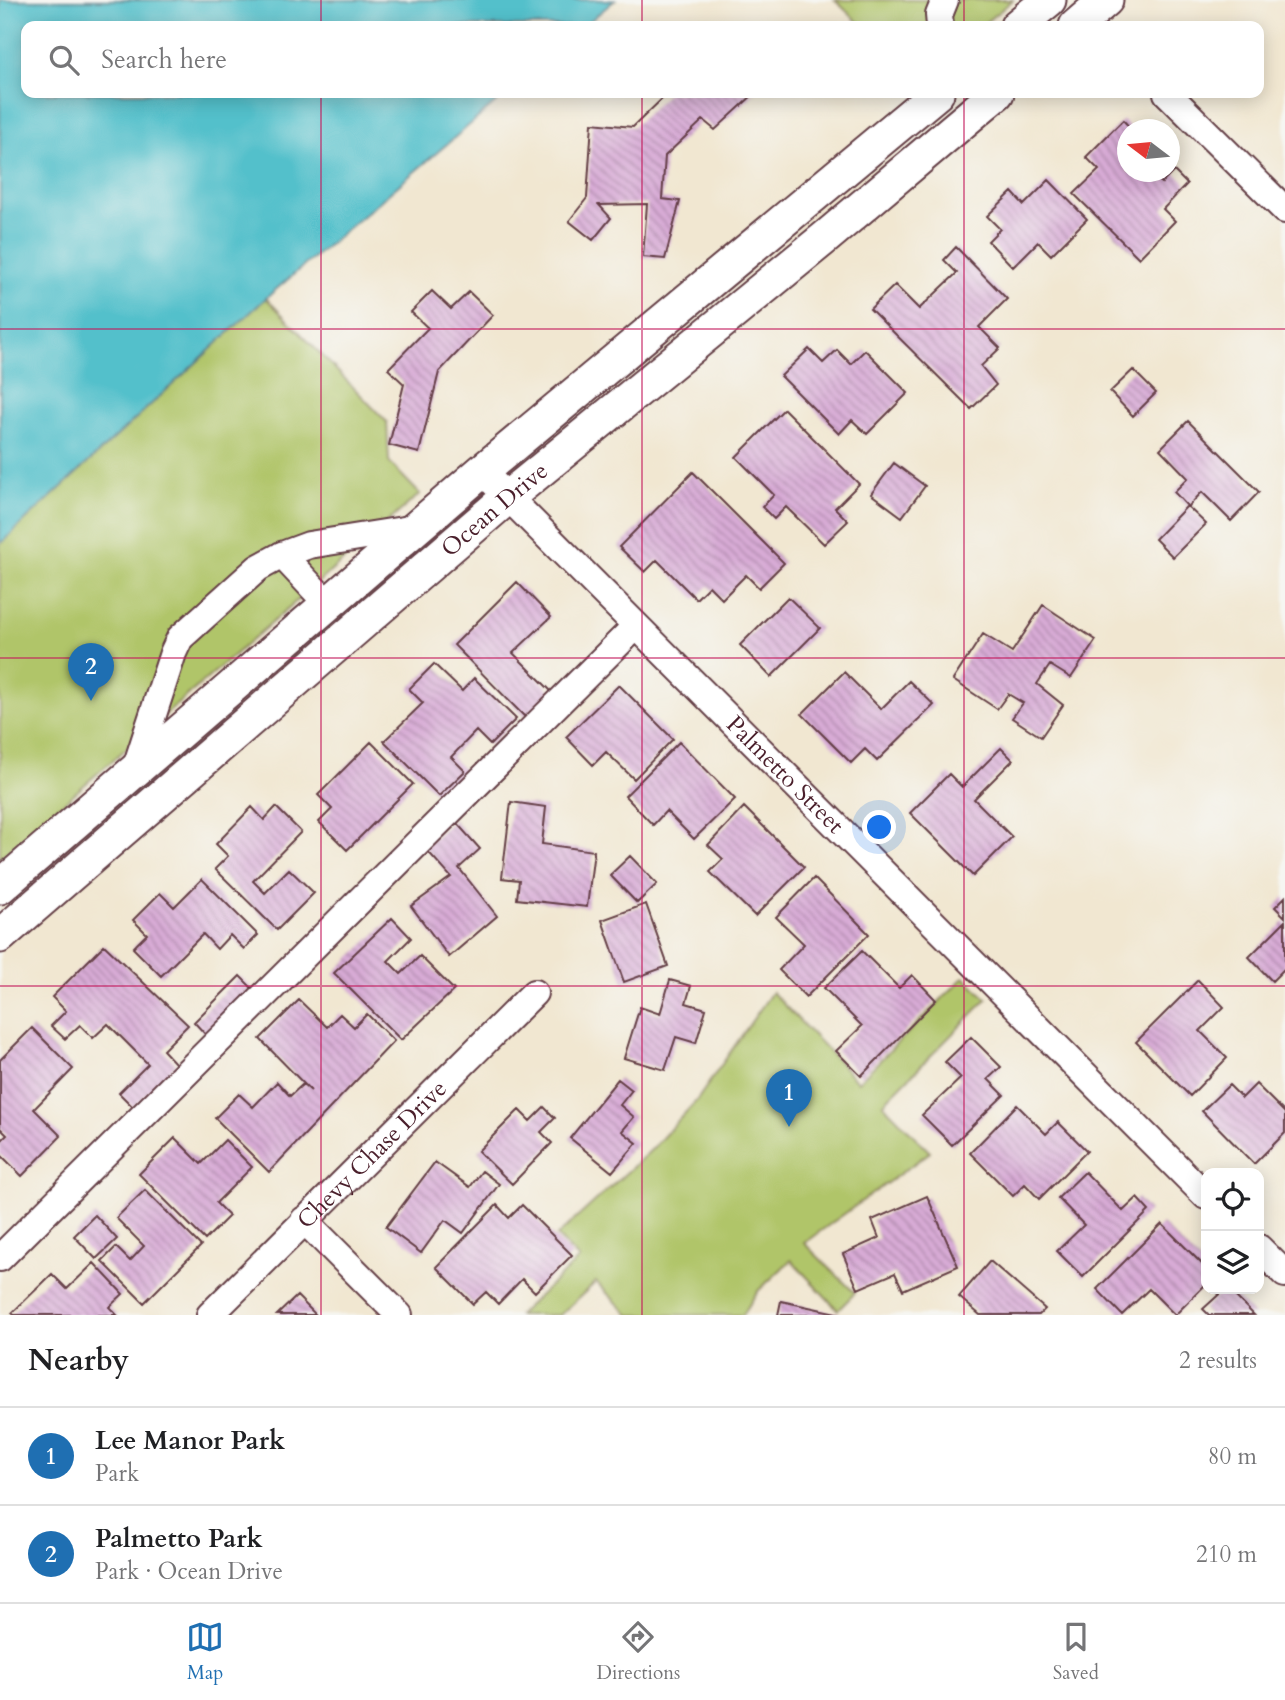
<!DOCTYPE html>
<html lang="en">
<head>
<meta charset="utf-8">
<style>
  body { margin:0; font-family:Cardo,serif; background:#f2f2f2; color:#202124 }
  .controls { position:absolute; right:21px; bottom:21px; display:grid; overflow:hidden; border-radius:14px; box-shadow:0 4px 18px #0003 }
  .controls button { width:63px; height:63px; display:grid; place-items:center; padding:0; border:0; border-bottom:2px solid #e0e0e0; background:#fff; color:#202124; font:35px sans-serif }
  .compass { position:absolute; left:1117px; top:119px; width:63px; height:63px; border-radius:50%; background:#fff; box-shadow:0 4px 18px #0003; rotate:286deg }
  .you { position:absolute; left:880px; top:828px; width:24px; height:24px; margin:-18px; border:5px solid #fff; border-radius:50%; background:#1a73e8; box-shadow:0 0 0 10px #1a73e833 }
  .badge { display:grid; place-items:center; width:46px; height:46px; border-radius:50%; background:#1f6fb2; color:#fff; font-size:23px; font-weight:700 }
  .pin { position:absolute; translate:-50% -58px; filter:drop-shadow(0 2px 4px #0008) }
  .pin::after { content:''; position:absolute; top:37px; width:24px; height:21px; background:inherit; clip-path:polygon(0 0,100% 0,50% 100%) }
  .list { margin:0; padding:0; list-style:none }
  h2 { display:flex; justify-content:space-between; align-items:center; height:91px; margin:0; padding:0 28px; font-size:30px }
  h2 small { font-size:23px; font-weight:400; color:#757577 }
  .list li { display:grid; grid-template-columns:46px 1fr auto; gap:21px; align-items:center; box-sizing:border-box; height:98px; padding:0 28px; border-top:2px solid #e0e0e0 }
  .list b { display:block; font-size:26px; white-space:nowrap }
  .list p { margin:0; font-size:23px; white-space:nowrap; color:#757577 }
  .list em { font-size:23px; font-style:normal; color:#757577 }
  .icon { flex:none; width:38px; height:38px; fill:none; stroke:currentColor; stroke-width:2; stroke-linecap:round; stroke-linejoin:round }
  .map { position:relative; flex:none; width:1285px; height:1315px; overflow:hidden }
  .search { position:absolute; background:#fff; box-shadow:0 4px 18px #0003; left:21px; right:21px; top:21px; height:77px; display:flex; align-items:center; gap:18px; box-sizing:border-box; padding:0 24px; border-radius:14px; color:#757577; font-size:26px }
  .sheet { height:287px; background:#fff }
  nav { display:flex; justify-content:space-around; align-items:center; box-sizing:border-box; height:98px; border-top:2px solid #e0e0e0; background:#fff; font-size:19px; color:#757577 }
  nav a { display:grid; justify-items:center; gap:4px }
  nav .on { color:#1f6fb2 }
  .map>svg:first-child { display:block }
  .green { fill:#b0c569; stroke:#7d724a; stroke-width:2 }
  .water { fill:#53c0cb; stroke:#4e707b; stroke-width:2 }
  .building { fill:url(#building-back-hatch) }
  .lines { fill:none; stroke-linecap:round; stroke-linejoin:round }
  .minor-casing { stroke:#633d44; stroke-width:30 }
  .major-casing { stroke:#633d44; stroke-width:37 }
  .minor { stroke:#fff; stroke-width:26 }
  .major { stroke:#fff; stroke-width:33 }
  .grid { fill:none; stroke:#c2185b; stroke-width:2; stroke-opacity:0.55 }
  .labels { text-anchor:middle; stroke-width:7; stroke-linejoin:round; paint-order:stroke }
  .street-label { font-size:24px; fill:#4a1f2b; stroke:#f6f6f2 }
</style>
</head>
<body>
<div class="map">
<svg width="1285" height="1315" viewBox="0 0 1285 1315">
  <defs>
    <pattern id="building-back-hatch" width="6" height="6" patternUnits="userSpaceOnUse" patternTransform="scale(1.75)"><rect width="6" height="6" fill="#d8abd6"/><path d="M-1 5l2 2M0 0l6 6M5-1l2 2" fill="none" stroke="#b18bae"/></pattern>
  </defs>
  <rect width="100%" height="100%" fill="#f6f6f2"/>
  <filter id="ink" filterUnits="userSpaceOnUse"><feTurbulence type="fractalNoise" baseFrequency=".0143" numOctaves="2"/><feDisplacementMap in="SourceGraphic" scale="14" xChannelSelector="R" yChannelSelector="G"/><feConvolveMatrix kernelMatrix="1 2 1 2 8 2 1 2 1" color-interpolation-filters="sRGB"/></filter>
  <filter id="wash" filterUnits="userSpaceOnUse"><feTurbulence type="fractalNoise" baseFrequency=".00686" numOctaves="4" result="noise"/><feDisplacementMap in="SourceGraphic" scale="28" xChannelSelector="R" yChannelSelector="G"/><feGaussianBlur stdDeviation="1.57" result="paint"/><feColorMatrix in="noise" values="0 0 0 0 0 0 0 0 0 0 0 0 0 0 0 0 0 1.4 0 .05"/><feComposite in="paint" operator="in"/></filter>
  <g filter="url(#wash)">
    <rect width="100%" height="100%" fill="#f1e7d1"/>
    <path class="green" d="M835,0H1013L981,26H862Z
      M266,298L387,422L389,462L420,494L0,858V544Z
      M964,977L987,999L883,1104L930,1152L804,1243L855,1293L838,1310L791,1260L757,1292L743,1315H629L596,1282L560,1315H518L579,1259L557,1236L650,1151L697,1100L772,992L858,1082Z"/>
    <path class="water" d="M0,0H615L584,26H26V93H507L266,298L0,544Z"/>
    <g id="blocks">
      <path class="building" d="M668,93H755L715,130L703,120L665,156L662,199L680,201L665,259L643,257L647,204L599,205L611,218L593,240L569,221L587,198L592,123L633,127Z
        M1123,120L1132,130H1128V172H1150L1162,183L1174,171L1187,184L1163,209L1175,221L1139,258L1074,194L1099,170L1086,157Z
        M1049,180L1087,219L1051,255L1038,242L1013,267L988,241L1000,229L987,216L1012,192L1024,205Z
        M956,247L1007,299L979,327L1000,348L981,366L996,385L971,409L870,309L895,285L919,309L957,273L944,260Z
        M432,291L451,309L469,292L493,315L439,372L419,453L389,445L404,384L388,369L428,328L411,312Z
        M809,349L823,363L837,350L851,364L865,350L908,393L867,434L852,420L839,434L781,376Z
        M1133,370L1156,393L1133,416L1110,392Z
        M784,409L859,484L835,508L848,521L824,544L786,507L774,519L762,507L774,495L736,457Z
        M1188,421L1259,492L1231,521L1202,492L1188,507L1174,492L1188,478L1160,449Z
        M894,463L925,486L902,517L871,494Z
        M693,472L784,563L759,588L746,575L722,599L709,586L696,599L657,560L645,572L619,547Z
        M1187,506L1206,524L1173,557L1155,539Z
        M517,582L551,617L513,653L552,692L525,717L454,645Z
        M788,597L820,628L771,677L740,645Z
        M1043,605L1096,640L1071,678L1050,665L1037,684L1063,705L1041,737L1012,718L1023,703L1008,694L997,709L953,680L983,634L1012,652Z
        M434,664L462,691L474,678L516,719L490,745L476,731L451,757L465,771L439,796L384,741L423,703L409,689Z
        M844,672L881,709L909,681L934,705L877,761L865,749L851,763L802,714Z
        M619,685L673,739L634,779L606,752L593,765L566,737Z
        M371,742L413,784L347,850L319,822L332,809L318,795Z
        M679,742L735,799L694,839L666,811L653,825L625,796Z
        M1001,748L1013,760L974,799L1012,837L973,876L910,813L949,774L962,787Z
        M511,802L546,807L542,844L594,851L587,907L517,899L519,880L502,878Z
        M252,807L264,820L276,807L301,832L253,881L265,893L289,869L314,893L277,930L215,869L228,856L216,844Z
        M744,807L804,867L755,916L710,872L723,859L708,845Z
        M454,820L480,849L459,868L497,916L449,957L411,906L451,877L424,847Z
        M630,856L657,884L637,903L610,875Z
        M814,878L869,934L806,997L779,970L804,944L776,917Z
        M202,879L258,935L244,949L230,935L217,949L203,934L161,976L133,948L147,934L133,920L160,893L174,907Z
        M1285,897V917L1275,907Z
        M646,904L668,966L624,982L602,920Z
        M392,918L411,938L388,961L401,974L420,956L454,990L401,1040L334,973Z
        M1285,921V968L1272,981L1249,957Z
        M104,945L188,1025L163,1050L176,1064L133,1107L119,1093L148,1064L108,1024L93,1038L80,1025L65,1039L51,1026L66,1011L52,997Z
        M862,951L899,988L912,975L936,1000L861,1076L836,1051L862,1026L824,988Z
        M240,976L252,988L206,1035L194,1022Z
        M670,980L691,986L686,1003L706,1009L696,1043L676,1037L665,1070L624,1058L640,1007L660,1014Z
        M1198,980L1224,1007L1200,1031L1227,1058L1190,1096L1136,1042Z
        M299,1000L327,1027L340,1014L354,1027L367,1014L394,1041L269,1172L215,1118L239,1094L253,1107L277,1082L290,1096L303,1084L311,1091L260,1039Z
        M32,1028L73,1069L34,1109L61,1136L22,1176L0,1154V1142L7,1135L0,1128V1060Z
        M971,1037L1001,1067L988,1079L1004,1095L952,1145L922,1115L961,1078L945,1062Z
        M618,1079L632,1090L620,1105L634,1117L622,1131L637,1143L612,1172L570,1138Z
        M1256,1084L1285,1113V1133L1254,1164L1202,1111L1229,1085L1242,1098Z
        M1017,1105L1046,1134L1058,1122L1087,1151L1039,1199L1025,1184L1013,1196L970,1153Z
        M544,1107L555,1118L541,1132L552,1143L512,1184L478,1151L519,1110L530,1121Z
        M175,1138L201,1164L225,1140L252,1167L216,1203L229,1216L205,1240L139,1174Z
        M435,1162L470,1187L482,1171L499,1184L463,1233L445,1220L421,1253L386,1227Z
        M1085,1172L1123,1211L1137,1198L1149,1211L1083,1277L1057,1251L1084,1225L1058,1198Z
        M145,1190L201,1246L144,1303L102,1261L116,1247L130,1261L144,1246L116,1218Z
        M927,1196L958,1266L903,1290L895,1273L858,1289L843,1254L879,1238L872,1220Z
        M497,1205L509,1218L522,1205L572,1255L535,1292L522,1279L498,1304L486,1292L473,1304L436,1267Z
        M95,1215L117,1239L96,1259L74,1236Z
        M1162,1224L1206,1268V1284L1175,1315L1149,1289L1122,1315L1097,1289Z
        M990,1261L1045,1309L1039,1315H980L959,1297Z
        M94,1263L123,1294L109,1307L117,1315H14L12,1313L52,1274L67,1289Z
        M1225,1289H1228L1254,1315H1209L1203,1309Z
        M297,1296L316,1315H277Z
        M781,1301L841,1314V1315H778Z"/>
    </g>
  </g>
  <g filter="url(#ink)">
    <use href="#blocks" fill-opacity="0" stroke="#633d44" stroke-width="2"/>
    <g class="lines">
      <g class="minor-casing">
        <g id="minor">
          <path d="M940,26L939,15L945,0"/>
          <path d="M1167,93L1285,210"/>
          <path id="s1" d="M482,471L1206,1196"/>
          <path d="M282,555L328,604"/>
          <path d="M135,770L173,653L180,638L258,568L282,555L309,545L416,528"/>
          <path d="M304,1220L399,1315"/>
          <path d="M1259,1248L1285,1274"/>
          <path d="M0,1258L636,626"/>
          <path id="s2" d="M210,1315L534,993"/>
        </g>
      </g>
      <g class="major-casing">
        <g id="major">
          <path d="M1017,26L1049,0"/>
          <path d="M1076,26L1106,0"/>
          <path d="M0,887L482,471L937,93"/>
          <path id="s3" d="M0,936L508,497L826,237L997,93"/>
        </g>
      </g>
      <use href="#minor" class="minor"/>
      <use href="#major" class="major"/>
    </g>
  </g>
  <path class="grid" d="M321,0V26M642,0V26M964,0V26M321,93V1315M642,93V1315M964,93V1315M0,329H1285M0,658H1285M0,986H1285"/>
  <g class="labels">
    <g class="street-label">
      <text dy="8" stroke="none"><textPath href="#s3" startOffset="653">Ocean Drive</textPath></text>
      <text dy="8" stroke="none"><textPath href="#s1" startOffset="429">Palmetto Street</textPath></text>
      <text dy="8" stroke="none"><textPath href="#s2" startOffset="228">Chevy Chase Drive</textPath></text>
    </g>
  </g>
</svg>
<div class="controls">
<button><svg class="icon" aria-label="locate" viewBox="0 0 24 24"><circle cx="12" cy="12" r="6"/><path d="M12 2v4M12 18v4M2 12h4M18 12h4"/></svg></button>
<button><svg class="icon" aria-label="layers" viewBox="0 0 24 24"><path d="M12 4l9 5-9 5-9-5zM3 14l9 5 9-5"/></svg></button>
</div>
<svg class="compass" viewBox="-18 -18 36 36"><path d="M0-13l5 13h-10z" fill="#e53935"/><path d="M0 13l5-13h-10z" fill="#757577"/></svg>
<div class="you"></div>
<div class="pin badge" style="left:789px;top:1127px">1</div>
<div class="pin badge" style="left:91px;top:701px">2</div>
<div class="search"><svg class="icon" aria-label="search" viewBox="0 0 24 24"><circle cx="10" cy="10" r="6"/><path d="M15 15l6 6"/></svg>Search here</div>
</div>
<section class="sheet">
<h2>Nearby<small>2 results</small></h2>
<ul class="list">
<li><span class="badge">1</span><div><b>Lee Manor Park</b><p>Park</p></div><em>80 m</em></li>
<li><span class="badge">2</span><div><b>Palmetto Park</b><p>Park · Ocean Drive</p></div><em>210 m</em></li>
</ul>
</section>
<nav>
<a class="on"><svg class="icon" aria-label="map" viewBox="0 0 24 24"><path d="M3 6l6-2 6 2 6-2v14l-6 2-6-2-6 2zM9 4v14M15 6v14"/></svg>Map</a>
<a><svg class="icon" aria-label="directions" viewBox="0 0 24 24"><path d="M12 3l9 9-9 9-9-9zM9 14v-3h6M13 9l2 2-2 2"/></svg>Directions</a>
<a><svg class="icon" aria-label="saved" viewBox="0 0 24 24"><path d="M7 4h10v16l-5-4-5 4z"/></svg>Saved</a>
</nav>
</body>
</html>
